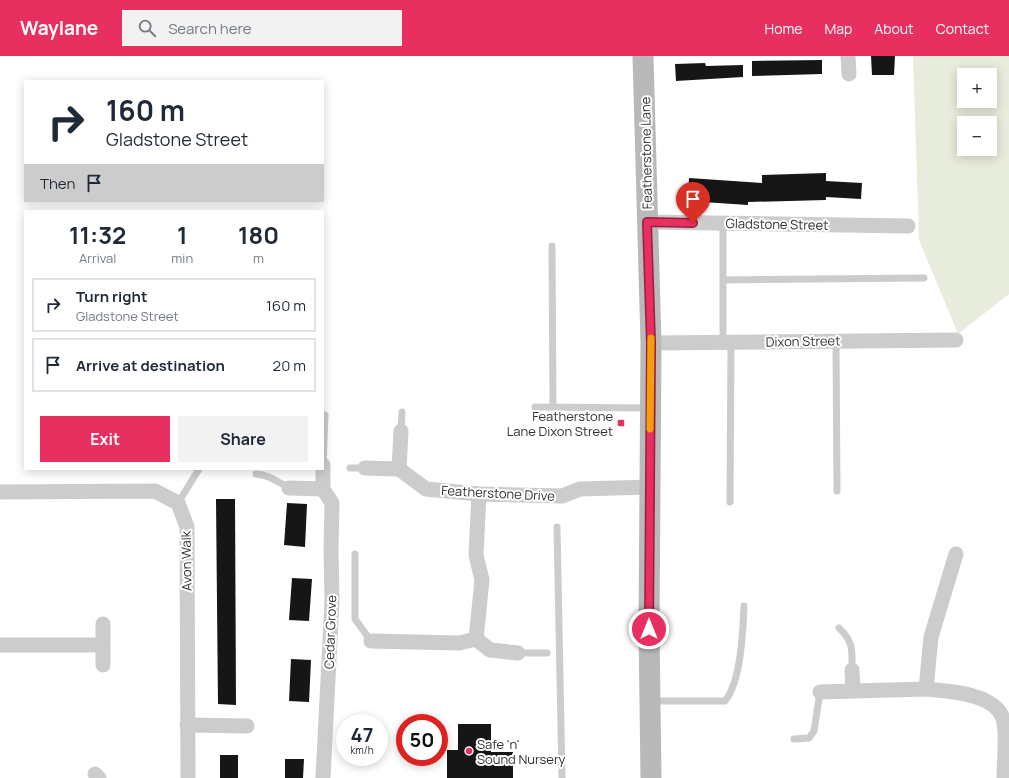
<!DOCTYPE html>
<meta charset="utf-8">
<style>
:root{--surface:#fff;--page:#f2f2f3;--text:#1f2937;--muted:#747a83;--line:#e0e1e3;--accent:#e72f60}
body{margin:0;font-family:Manrope,sans-serif;background:var(--page);color:var(--text);height:100vh;display:flex;flex-direction:column;font-size:15px;white-space:nowrap}
*{box-sizing:border-box;margin:0}
p{font-size:13px;color:var(--muted)}
.icon{flex:none;width:22px;height:22px;fill:none;stroke:currentColor;stroke-width:2;stroke-linecap:round;stroke-linejoin:round}
.map{position:relative;flex:1;overflow:hidden}
.side{position:absolute;left:24px;top:154px;width:300px;height:260px;display:flex;flex-direction:column;background:var(--surface);border-radius:0px;box-shadow:0 2px 10px #0003}
.side>*{flex:none}
.banner{position:absolute;left:24px;top:24px;width:300px;height:122px;border-radius:0px;box-shadow:0 2px 10px #0003;background:#fff;color:var(--text);overflow:hidden}
.controls{position:absolute;left:957px;top:12px;display:grid;gap:8px}
.controls a{display:grid;place-items:center;width:40px;height:40px;border-radius:0px;background:var(--surface);box-shadow:0 2px 10px #0003;font-size:20px}
.speed{position:absolute;left:336px;top:658px;display:flex;gap:8px;font-size:20px;font-weight:700;text-align:center}
.speed>*{display:grid;place-content:center;width:52px;height:52px;border-radius:50%;background:var(--surface);box-shadow:0 2px 10px #0003;line-height:1}
.speed small{font-size:10px;font-weight:400}
.speed .limit{border:6px solid #d22;background:#fff;color:#111}
.pin{position:absolute;display:grid;place-items:center;width:34px;height:34px;color:#fff;margin:-41px -17px;border-radius:50% 50% 50% 0;rotate:-45deg;box-shadow:0 0 4px #0007}
.pin .icon{rotate:45deg}
.me{position:absolute;width:44px;margin:-22px;rotate:0deg;stroke-linejoin:round;filter:drop-shadow(0 0 3px #0008)}
.turn{display:flex;align-items:center;gap:14px;height:84px;padding:0 16px;font-size:18px}
.turn .icon{width:52px;height:52px;stroke-width:2.5}
.turn b{display:block;font-size:28px;line-height:34px}
.then{display:flex;align-items:center;height:38px;padding:0 16px;background:#0003;gap:8px;font-size:15px}
.eta{display:flex;justify-content:space-evenly;align-items:center;height:68px;text-align:center}
.eta b{font-size:24px;font-weight:700;line-height:28px}
.button{display:flex;gap:8px;margin-top:auto;padding:8px 16px}
.button a{flex:1;height:46px;border-radius:0px;background:var(--accent);color:#fff;font-size:16px;font-weight:700;line-height:46px;text-align:center}
.button a+a{background:var(--page);color:var(--text)}
ul{padding:0;list-style:none}
li{display:flex;align-items:center;gap:12px;height:54px;margin:0 8px 6px;padding:0 8px;border:2px solid var(--line);border-radius:0px}
li div{flex:1}
li b{display:block;font-size:15px}
li em{font-style:normal}
header{display:flex;align-items:center;gap:24px;box-sizing:border-box;height:56px;padding:0 20px;background:var(--accent);color:#fff}
header strong{font-size:19px}
nav{display:flex;gap:22px;margin-inline-start:auto;font-size:14px}
.search{width:280px;height:36px;background:var(--page);display:flex;align-items:center;gap:10px;box-sizing:border-box;padding:0 14px;border-radius:0px;color:var(--muted);font-size:15px}
.map>svg:first-child{display:block}
.green{fill:#e8ecdc;fill-rule:evenodd}
.building{fill:#161616}
.lines{fill:none;stroke-linecap:round;stroke-linejoin:round}
.service{stroke:#ccc;stroke-width:7}
.minor{stroke:#ccc;stroke-width:15}
.secondary{stroke:#b9b9b9;stroke-width:21}
.route-casing{stroke:#961f3e;stroke-width:10}
.route{stroke:#e72f60;stroke-width:7}
.slow{stroke:#f59e0b;stroke-width:7}
.poi-dot{fill:#e72f60;stroke:#fff;stroke-width:1.5}
.labels{text-anchor:middle;dominant-baseline:central;stroke-width:4;stroke-linejoin:round;paint-order:stroke}
.street-label{font-size:13px;fill:#2f2f2f;stroke:#fff}
.poi-label{font-size:13px;fill:#2f2f2f;stroke:#fff;text-anchor:end}
</style>
<header>
<strong>Waylane</strong>
<div class="search"><svg class="icon" aria-label="search" viewBox="0 0 24 24"><circle cx="10" cy="10" r="6"/><path d="M15 15l6 6"/></svg>Search here</div>
<nav><a>Home</a><a>Map</a><a>About</a><a>Contact</a></nav>
</header>
<div class="map">
<svg width="1009" height="722" viewBox="0 0 1009 722">
<rect width="100%" height="100%" fill="#fff"/>
<!-- green -->
<path class="green" d="M913,0H1009V238L958,278L919,184ZM964,19H990V45H964ZM964,67H990V93H964Z"/>
<!-- building -->
<g class="building">
<polygon points="871,0 895,0 894,19 872,19"/>
<polygon points="822,4 822,18 752,20 752,5"/>
<polygon points="705,7 706,10 743,9 743,21 676,25 675,8"/>
<polygon points="826,117 826,125 862,127 861,143 826,141 826,144 748,146 748,149 688,145 689,122 762,127 762,119"/>
<polygon points="216,443 235,443 236,649 218,648"/>
<polygon points="287,447 307,448 305,491 284,489"/>
<polygon points="292,522 312,523 309,565 289,564"/>
<polygon points="291,603 311,604 309,646 289,645"/>
<polygon points="458,668 491,668 491,696 513,696 513,722 447,722 447,694 458,694"/>
<rect x="220" y="699" width="18" height="23"/>
<polygon points="285,703 304,703 303,722 285,722"/>
</g>
<g class="lines">
<!-- service -->
<g class="service">
<polyline points="552,190 553,351"/>
<polyline points="723,224 924,222"/>
<polyline points="836,285 837,435"/>
<polyline points="723,286 723,167"/>
<polyline points="535,351 648,352"/>
<polyline points="401,375 402,356"/>
<polyline points="323,409 325,359"/>
<polyline points="350,412 365,412"/>
<path d="M256,418C270,419 277,426 289,432"/>
<polyline points="730,446 731,286"/>
<polyline points="178,447 199,413"/>
<polyline points="557,471 562,722"/>
<polyline points="355,498 355,563 371,585"/>
<path d="M839,572C854,586 852,595 852,614"/>
<polyline points="518,597 547,597"/>
<path d="M652,645H725C741,626 743,574 744,550"/>
<polyline points="794,683 809,682 814,675 820,636"/>
</g>
<!-- minor -->
<g class="minor">
<polyline points="848,0 849,18"/>
<polyline points="647,166 908,170"/>
<polyline points="651,287 956,284"/>
<polyline points="365,412 399,413 426,433 479,438 562,440 580,433 650,431"/>
<polyline points="399,413 401,375"/>
<polyline points="289,432 323,433 323,409"/>
<polyline points="323,433 332,447 331,493 332,544 323,722"/>
<polyline points="0,436 155,435 178,447 187,471 188,722"/>
<path d="M956,498L931,581L926,633C948,635 1000,637 1004,667C1007,684 1004,704 1004,722"/>
<polyline points="103,568 103,609"/>
<polyline points="476,583 490,594 518,597"/>
<polyline points="371,585 459,587 476,583 482,524 476,499 479,438"/>
<polyline points="0,589 103,589"/>
<polyline points="852,614 853,635"/>
<polyline points="820,636 926,633"/>
<polyline points="187,669 247,670"/>
<polyline points="95,718 99,722"/>
</g>
<!-- secondary -->
<polyline class="secondary" points="643,0 651,287 649,573 651,722"/>
</g>
<g class="lines">
<defs>
<polyline id="route" points="649,573 651,287 647,166 693,167"/>
</defs>
<!-- route casing -->
<use href="#route" class="route-casing"/>
<!-- route -->
<use href="#route" class="route"/>
<!-- slow -->
<polyline class="slow" points="650,373 651,282"/>
</g>
<!-- markers -->
<g class="poi-dot">
<rect x="617" y="363" width="8" height="8" rx="2"/>
<circle cx="469" cy="695" r="4"/>
</g>
<g class="labels">
<!-- street labels -->
<g class="street-label">
<text transform="translate(646 97) rotate(-91)">Featherstone Lane</text>
<text transform="translate(777 168) rotate(1)">Gladstone Street</text>
<text transform="translate(803 285) rotate(-1)">Dixon Street</text>
<text transform="translate(498 437) rotate(3)">Featherstone Drive</text>
<text transform="translate(186 505) rotate(-91)">Avon Walk</text>
<text transform="translate(330 576) rotate(-88)">Cedar Grove</text>
</g>
<!-- poi labels -->
<g class="poi-label">
<text x="613" y="360">Featherstone<tspan x="613" dy="15">Lane Dixon Street</tspan></text>
<text x="477" y="688" text-anchor="start">Safe 'n'<tspan x="477" dy="15">Sound Nursery</tspan></text>
</g>
</g>
</svg>
<div class="controls">
<a>+</a>
<a>−</a>
</div>
<div class="speed"><div>47<small>km/h</small></div><div class="limit">50</div></div>
<div class="pin" style="left:693px;top:167px;background:#d93025"><svg class="icon" aria-label="arrive" viewBox="0 0 24 24"><path d="M6 21V4h12l-3 4 3 4H6"/></svg></div>
<svg class="me" style="left:649px;top:573px" viewBox="-20 -20 40 40"><circle r="17" fill="#e72f60" stroke="#fff" stroke-width="3"/><path d="M0-11L8 9 0 5-8 9z" fill="#fff"/></svg>
<div class="banner">
<div class="turn"><svg class="icon" aria-label="right" viewBox="0 0 24 24"><path d="M7 20v-9h11M14 6l5 5-5 5"/></svg><div><b>160 m</b>Gladstone Street</div></div>
<div class="then">Then<svg class="icon" aria-label="arrive" viewBox="0 0 24 24"><path d="M6 21V4h12l-3 4 3 4H6"/></svg></div>
</div>
<section class="side">
<div class="eta">
<div><b>11:32</b><p>Arrival</p></div>
<div><b>1</b><p>min</p></div>
<div><b>180</b><p>m</p></div>
</div>
<ul>
<li><svg class="icon" aria-label="right" viewBox="0 0 24 24"><path d="M7 20v-9h11M14 6l5 5-5 5"/></svg><div><b>Turn right</b><p>Gladstone Street</p></div><em>160 m</em></li>
<li><svg class="icon" aria-label="arrive" viewBox="0 0 24 24"><path d="M6 21V4h12l-3 4 3 4H6"/></svg><div><b>Arrive at destination</b></div><em>20 m</em></li>
</ul>
<div class="button"><a>Exit</a><a>Share</a></div>
</section>
</div>
